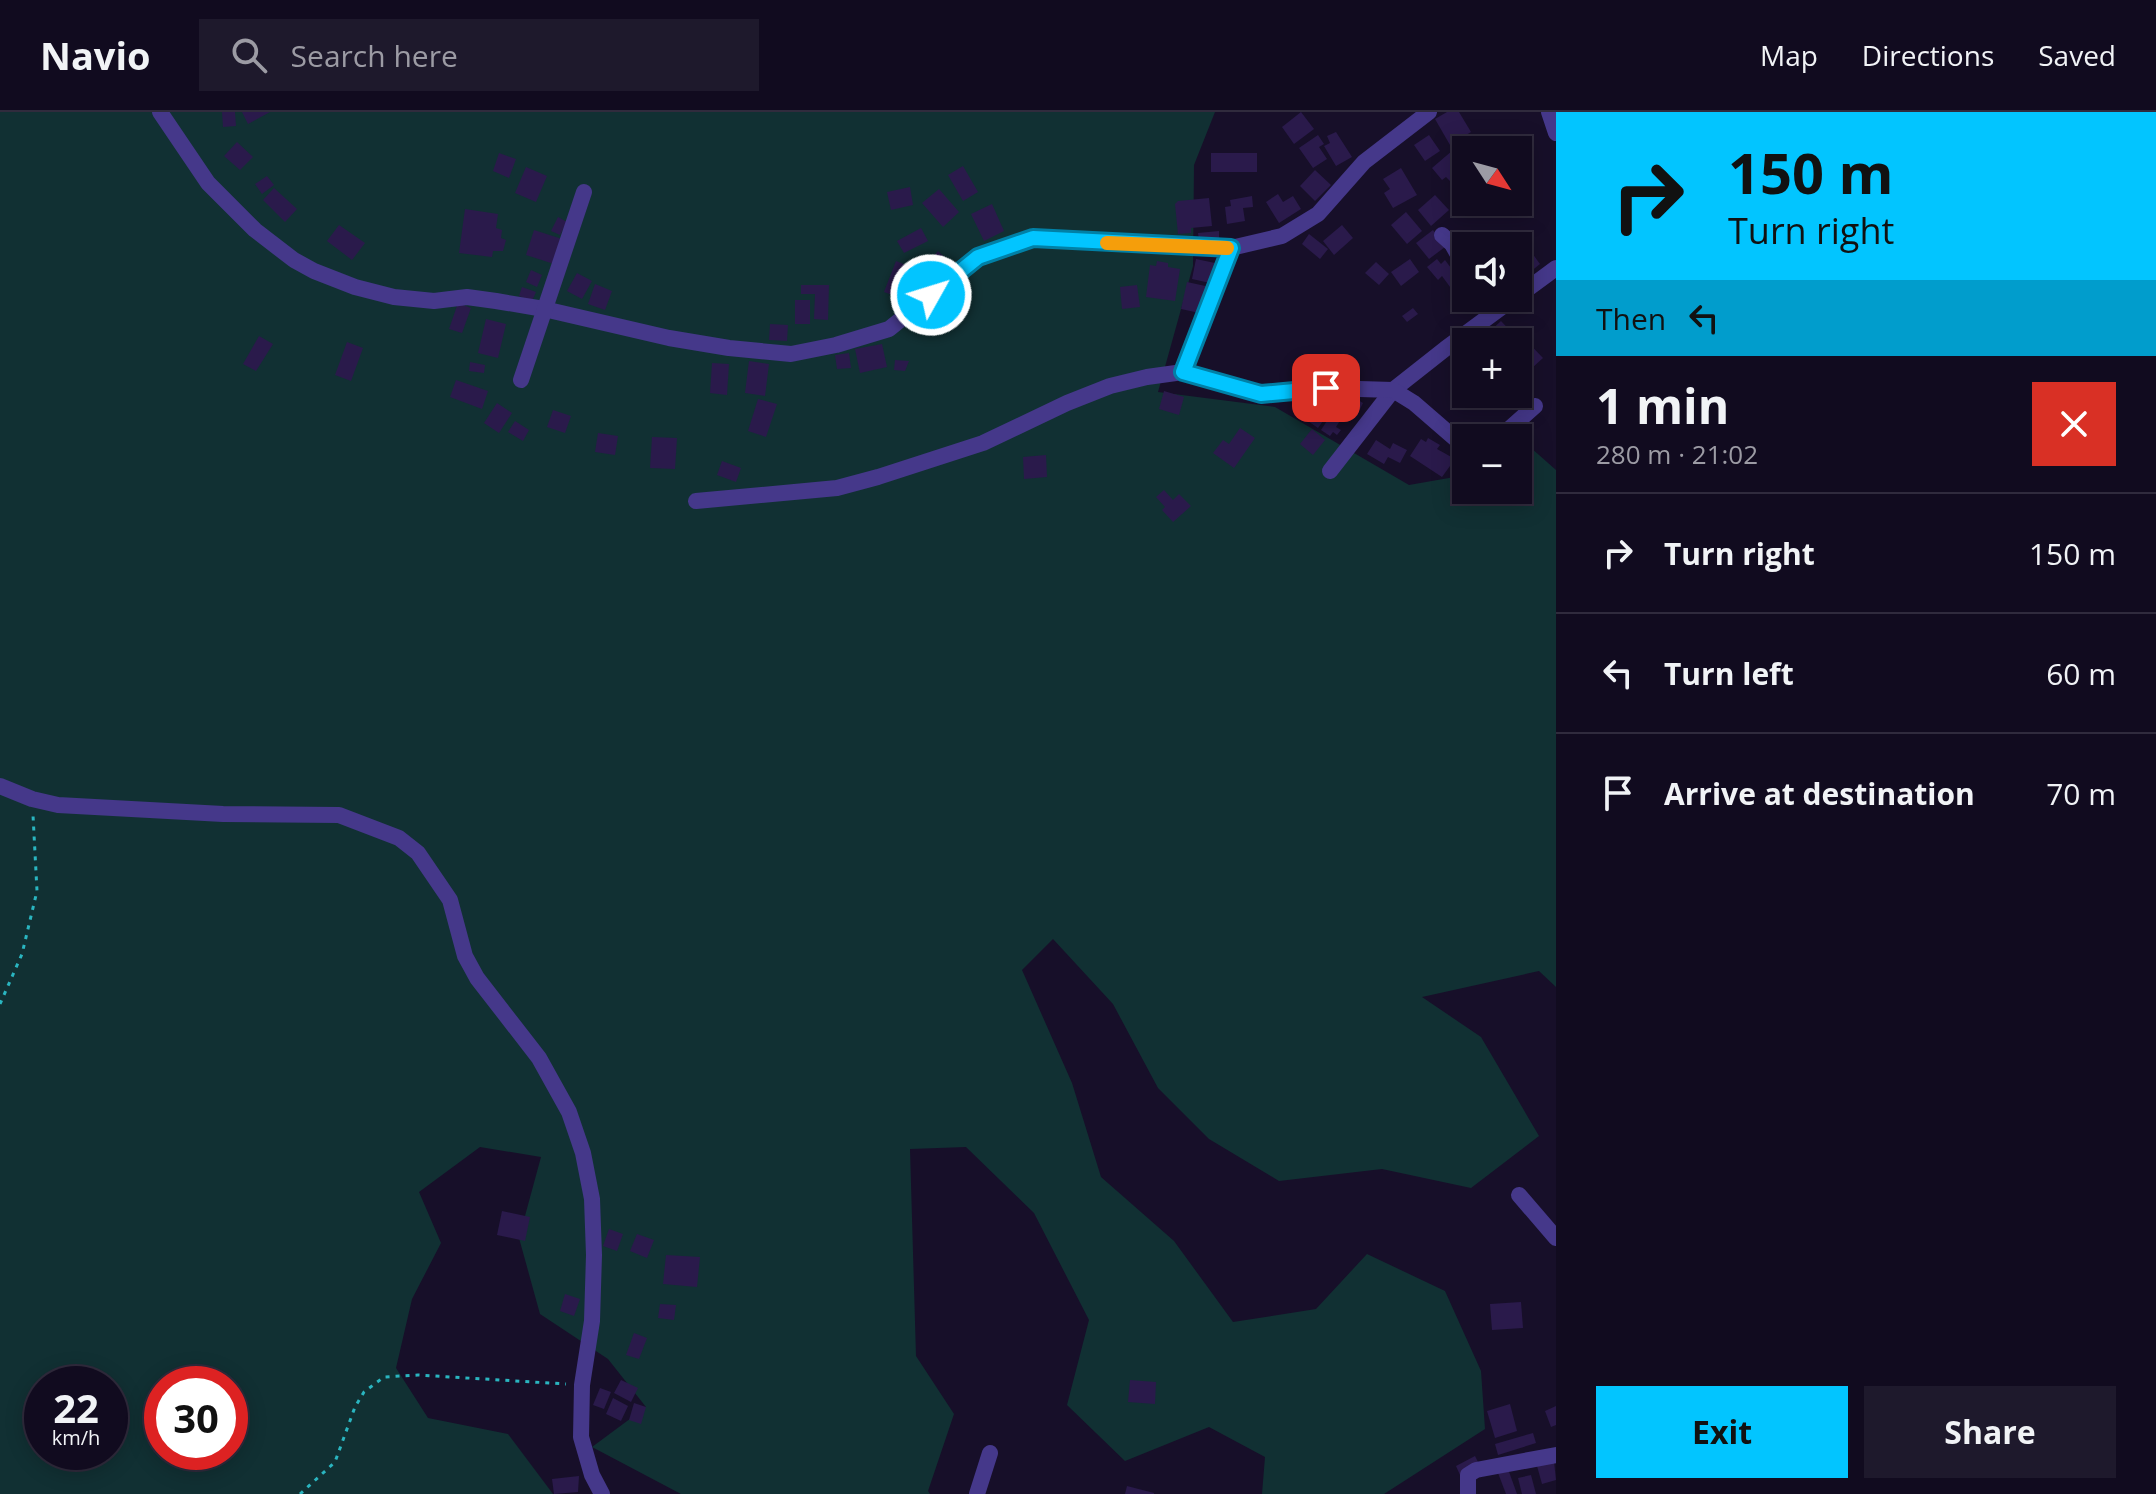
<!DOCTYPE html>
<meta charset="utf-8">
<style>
:root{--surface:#110b1f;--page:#1e192c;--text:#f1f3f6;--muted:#9c9ba4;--line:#302b3d;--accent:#02c5ff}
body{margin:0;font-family:"Open Sans",sans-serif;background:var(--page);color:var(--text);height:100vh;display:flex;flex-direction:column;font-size:30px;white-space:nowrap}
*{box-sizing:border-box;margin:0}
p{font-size:26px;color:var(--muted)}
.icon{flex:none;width:44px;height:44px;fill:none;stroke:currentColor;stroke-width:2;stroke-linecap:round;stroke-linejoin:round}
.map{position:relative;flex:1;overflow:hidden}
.details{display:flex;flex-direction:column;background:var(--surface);width:600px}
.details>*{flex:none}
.hud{background:#02c5ff;color:#111;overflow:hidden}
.needle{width:52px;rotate:126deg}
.fabs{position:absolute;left:1452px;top:24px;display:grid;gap:16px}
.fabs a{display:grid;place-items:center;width:80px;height:80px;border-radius:0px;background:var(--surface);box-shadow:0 4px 20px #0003,0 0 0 2px var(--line);font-size:40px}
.speed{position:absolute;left:24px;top:1254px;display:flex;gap:16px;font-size:40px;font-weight:700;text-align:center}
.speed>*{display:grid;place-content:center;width:104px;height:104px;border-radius:50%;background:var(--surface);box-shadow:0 4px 20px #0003,0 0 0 2px var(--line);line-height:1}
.speed small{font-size:20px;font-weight:400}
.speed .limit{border:12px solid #d22;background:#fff;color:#111}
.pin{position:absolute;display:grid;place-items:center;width:68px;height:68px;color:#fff;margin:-34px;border-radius:16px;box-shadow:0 4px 12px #0006}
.me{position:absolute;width:88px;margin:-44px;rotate:51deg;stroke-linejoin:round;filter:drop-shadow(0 0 6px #0008)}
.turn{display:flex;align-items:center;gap:28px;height:168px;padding:0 40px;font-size:36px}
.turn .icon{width:104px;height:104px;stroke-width:2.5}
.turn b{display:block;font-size:56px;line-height:68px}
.then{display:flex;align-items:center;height:76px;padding:0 40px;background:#0003;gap:16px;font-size:30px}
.round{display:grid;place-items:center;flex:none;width:84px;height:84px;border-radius:0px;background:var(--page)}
.overview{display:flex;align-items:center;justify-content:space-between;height:136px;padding:0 40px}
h1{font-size:48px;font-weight:700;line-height:60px}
.action{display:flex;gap:16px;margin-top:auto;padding:16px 40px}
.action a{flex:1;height:92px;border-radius:0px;background:var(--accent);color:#111;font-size:32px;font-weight:700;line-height:92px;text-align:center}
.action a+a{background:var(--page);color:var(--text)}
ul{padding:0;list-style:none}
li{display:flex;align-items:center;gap:24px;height:120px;padding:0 40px;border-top:2px solid var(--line)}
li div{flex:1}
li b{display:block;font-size:30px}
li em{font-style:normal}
header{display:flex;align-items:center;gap:48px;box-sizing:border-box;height:112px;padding:0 40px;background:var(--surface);border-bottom:2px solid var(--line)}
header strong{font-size:38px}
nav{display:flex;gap:44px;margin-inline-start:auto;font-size:28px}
.search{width:560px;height:72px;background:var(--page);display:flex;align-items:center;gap:20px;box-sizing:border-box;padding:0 28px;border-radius:0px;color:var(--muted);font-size:30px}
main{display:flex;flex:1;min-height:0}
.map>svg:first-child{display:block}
.green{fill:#113033;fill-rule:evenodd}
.building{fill:#2a1a4b}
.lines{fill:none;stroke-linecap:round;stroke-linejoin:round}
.path{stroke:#2ab5c0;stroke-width:3;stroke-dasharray:4 6;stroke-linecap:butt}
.street{stroke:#45388a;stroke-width:16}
.route-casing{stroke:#0180a6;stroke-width:20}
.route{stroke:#02c5ff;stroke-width:14}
.slow{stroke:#f59e0b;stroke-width:14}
</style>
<header>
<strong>Navio</strong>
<div class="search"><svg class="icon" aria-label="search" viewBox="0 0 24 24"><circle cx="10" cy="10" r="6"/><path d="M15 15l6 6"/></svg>Search here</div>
<nav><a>Map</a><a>Directions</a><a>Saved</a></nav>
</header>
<main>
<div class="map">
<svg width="1556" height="1382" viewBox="0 0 1556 1382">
<rect width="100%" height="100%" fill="#170f29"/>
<!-- green -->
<path class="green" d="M0,0H1215L1194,53L1193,154L1158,280L1275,295L1409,373L1466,363V378H1518V330L1521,327L1556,358V875L1539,859L1422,885L1481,925L1539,1024L1471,1076L1382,1057L1279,1069L1209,1027L1158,976L1113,892L1053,827L1022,858L1072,971L1101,1065L1174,1129L1233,1210L1316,1197L1367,1142L1445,1179L1481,1259L1485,1317L1384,1382H1262L1265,1345L1209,1315L1125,1349L1067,1293L1089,1208L1034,1101L966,1035L910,1037L916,1244L954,1302L928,1379L930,1382H681L592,1335L646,1295L608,1247L540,1202L519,1126L541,1045L480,1035L419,1080L441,1131L412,1187L396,1256L428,1306L508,1322L553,1382H0ZM42,1272H110V1340H42ZM162,1272H230V1340H162Z"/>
<!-- building -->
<g class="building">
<polygon points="222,0 235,0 236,14 223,15"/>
<polygon points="242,0 270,0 248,12"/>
<polygon points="1301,0 1314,17 1294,32 1282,15"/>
<polygon points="1447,0 1459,0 1471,20 1450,33 1435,7"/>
<polygon points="1336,20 1352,45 1336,54 1324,34 1330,31 1327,24"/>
<polygon points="1318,23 1324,32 1319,35 1327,47 1313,56 1299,36"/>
<polygon points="1429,23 1440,39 1425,49 1414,33"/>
<polygon points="237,30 253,45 240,58 224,44"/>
<polygon points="1453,38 1463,51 1459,54 1463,59 1451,70 1446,65 1442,68 1432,56"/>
<polygon points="499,41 516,47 509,66 493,59"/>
<rect x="1211" y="41" width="46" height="19"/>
<polygon points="963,54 978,80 963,89 948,63"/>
<polygon points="526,55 547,64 536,90 515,81"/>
<polygon points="1401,56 1417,83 1393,96 1384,81 1390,77 1383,67"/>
<polygon points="1315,58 1331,73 1315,89 1300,74"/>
<polygon points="267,64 274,73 262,82 255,72"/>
<polygon points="910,75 913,93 891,98 887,80"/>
<polygon points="274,76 297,97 285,110 263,88"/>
<polygon points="939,77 959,100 943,115 922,91"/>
<polygon points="1278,82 1283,90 1293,84 1301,97 1279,111 1266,90"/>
<polygon points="1435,83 1449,98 1431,114 1418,98"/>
<polygon points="1252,84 1253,95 1243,96 1245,109 1227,112 1225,95 1231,94 1230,88"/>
<polygon points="1209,86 1212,114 1191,116 1191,121 1178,122 1175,92 1178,89"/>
<polygon points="992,92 1004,119 984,129 971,102"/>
<polygon points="465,97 498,102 496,116 502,118 501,126 506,128 503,139 493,139 492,145 459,141"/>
<polygon points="1406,100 1422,119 1407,132 1391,113"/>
<polygon points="558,105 567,110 560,123 551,119"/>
<polygon points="339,113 365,131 352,148 327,129"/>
<polygon points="1342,113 1353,126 1334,143 1323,129"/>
<polygon points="921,116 928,129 904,141 897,129"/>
<polygon points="534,118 562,127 554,152 526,143"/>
<polygon points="1433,118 1445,135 1429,147 1416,131"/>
<polygon points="1219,119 1219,128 1199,129 1198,121"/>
<polygon points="1309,122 1328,137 1320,147 1302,132"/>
<polygon points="1529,137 1540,152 1524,165 1518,157 1518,145"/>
<polygon points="938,139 953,153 939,168 924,155"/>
<polygon points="1196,147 1215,151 1210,171 1192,167"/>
<polygon points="1410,147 1419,160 1401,174 1391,160"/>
<polygon points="1437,147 1441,152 1445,148 1463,172 1453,179 1442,164 1438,168 1427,155"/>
<polygon points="896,149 911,155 898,185 884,180"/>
<polygon points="1157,149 1168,151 1168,155 1180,157 1175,189 1146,185 1150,153 1156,154"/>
<polygon points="1376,150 1389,162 1379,173 1365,161"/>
<polygon points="531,158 542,163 537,175 526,170"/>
<polygon points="577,161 592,169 582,187 567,179"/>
<polygon points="1187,170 1210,175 1204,202 1181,197"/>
<polygon points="595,172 612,179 605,198 588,192"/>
<polygon points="801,173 829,173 828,208 814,207 815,182 801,182"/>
<polygon points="1137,173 1140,195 1122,197 1120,175"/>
<polygon points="522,175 536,180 532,189 519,184"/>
<rect x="795" y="188" width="15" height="24"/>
<polygon points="458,191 471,196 462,221 449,217"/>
<polygon points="1413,196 1418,202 1407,210 1402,204"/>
<polygon points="486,207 506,212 498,246 478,241"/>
<polygon points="1501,209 1516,225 1520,222 1543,246 1521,266 1518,262 1518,230 1495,230 1487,222"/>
<polygon points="770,212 788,213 787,229 769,228"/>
<polygon points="259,224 273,232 256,259 243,252"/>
<polygon points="347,230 363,236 351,269 335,263"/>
<polygon points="882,232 887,255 860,261 855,237"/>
<polygon points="849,241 851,256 837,257 835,243"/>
<polygon points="895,248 909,249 905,259 894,258"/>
<polygon points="749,249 769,252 765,284 745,281"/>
<polygon points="470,250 485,253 484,261 469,259"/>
<polygon points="712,251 729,252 727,283 710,281"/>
<polygon points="456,268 488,279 482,297 450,285"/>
<polygon points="1164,279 1184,285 1179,303 1159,297"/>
<polygon points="1348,282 1363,291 1357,303 1342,294"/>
<polygon points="1320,286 1333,295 1318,316 1305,307 1310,300 1306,297 1314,287 1318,290"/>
<polygon points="758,287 777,292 766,325 748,319"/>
<polygon points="497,291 512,301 499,321 484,311"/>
<polygon points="553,298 571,304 565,321 547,315"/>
<polygon points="1332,301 1341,307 1336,315 1341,318 1337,323 1333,320 1330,324 1321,318"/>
<polygon points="515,309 529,318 523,329 508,320"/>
<polygon points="1240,316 1255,326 1234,356 1213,341 1223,328 1229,332"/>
<polygon points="1312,317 1325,328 1313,343 1300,332"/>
<polygon points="598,321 618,324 615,343 595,340"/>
<polygon points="652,325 677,326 675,357 650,356"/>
<polygon points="1428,326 1440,333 1437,337 1455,347 1442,365 1410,344 1421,327 1426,330"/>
<polygon points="1376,328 1390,337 1393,331 1407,338 1400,351 1388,345 1384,352 1367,342"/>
<polygon points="1046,343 1047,365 1024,367 1023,345"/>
<polygon points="722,349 741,356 736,370 717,363"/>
<polygon points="1164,378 1173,388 1179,382 1191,394 1173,410 1162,398 1165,395 1156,385"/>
<polygon points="502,1099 530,1105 525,1129 497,1123"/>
<polygon points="609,1117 623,1122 617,1139 603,1134"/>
<polygon points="637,1122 654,1128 647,1146 630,1139"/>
<polygon points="666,1143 700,1145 697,1175 663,1172"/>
<polygon points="565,1182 580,1187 574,1204 560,1199"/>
<polygon points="1521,1190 1523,1216 1492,1218 1490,1192"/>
<polygon points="660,1192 676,1193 674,1208 658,1206"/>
<polygon points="634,1221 647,1226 639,1247 626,1243"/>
<polygon points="621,1268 638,1276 631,1290 614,1281"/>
<polygon points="1130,1268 1156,1270 1155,1292 1128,1290"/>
<polygon points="600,1276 611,1280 604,1297 593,1293"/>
<polygon points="613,1286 628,1294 621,1309 606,1302"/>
<polygon points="634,1291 646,1295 641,1312 629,1308"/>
<polygon points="1510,1292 1517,1319 1495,1326 1487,1299"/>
<polygon points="1556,1294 1556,1313 1551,1315 1545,1299"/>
<polygon points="42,1312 42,1327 27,1329 25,1314"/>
<polygon points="1533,1321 1536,1331 1498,1343 1495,1332"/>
<polygon points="1475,1344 1479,1352 1460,1363 1456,1354"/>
<polygon points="1554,1349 1556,1368 1542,1372 1537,1354"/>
<polygon points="1508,1357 1517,1382 1506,1382 1498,1361"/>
<polygon points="1531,1363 1536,1382 1522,1382 1518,1366"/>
<polygon points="579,1364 578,1380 554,1382 552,1367"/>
<polygon points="1127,1374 1154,1381 1154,1382 1125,1382"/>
</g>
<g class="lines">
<!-- path -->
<g class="path">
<polyline points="0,892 22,842 37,779 33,703"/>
<polyline points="300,1382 335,1350 355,1295 364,1280 384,1265 418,1263 566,1272"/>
</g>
<!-- street -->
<g class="street">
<polyline points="160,0 208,71 255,118 294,148 314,159 355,175 394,185 434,189 467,185 496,189 544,197 669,226 729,236 791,242 836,233 889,217 978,145 1033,126 1231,136 1282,124 1318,102 1364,50 1429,0"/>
<polyline points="1549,0 1556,21"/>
<polyline points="1442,123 1452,132 1466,157"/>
<polyline points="1518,184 1556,156"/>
<polyline points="1483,186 1492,201"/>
<polyline points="1183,260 1231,136"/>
<polyline points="521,268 584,80"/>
<polyline points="1499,326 1535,294"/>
<polyline points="1330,359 1393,278 1445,237 1514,186"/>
<polyline points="696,389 837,376 878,365 983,331 1067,291 1110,274 1147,265 1183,260 1261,282 1326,276 1393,278 1414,291 1466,336"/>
<polyline points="0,674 32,687 58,693 223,702 339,703 399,726 418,741 450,788 465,844 477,866 539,946 569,1000 583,1041 592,1087 594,1143 592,1209 582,1273 581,1325 592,1363 602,1382"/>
<polyline points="1519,1083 1556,1126"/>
<polyline points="977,1382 990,1341"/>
<polyline points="1468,1382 1468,1363 1476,1358 1556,1343"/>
</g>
</g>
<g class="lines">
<defs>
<polyline id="route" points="931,183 978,145 1033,126 1231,136 1183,260 1261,282 1326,276"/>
</defs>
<!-- route casing -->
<use href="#route" class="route-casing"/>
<!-- route -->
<use href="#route" class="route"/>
<!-- slow -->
<polyline class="slow" points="1107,131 1227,136"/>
</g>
</svg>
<div class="fabs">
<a><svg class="needle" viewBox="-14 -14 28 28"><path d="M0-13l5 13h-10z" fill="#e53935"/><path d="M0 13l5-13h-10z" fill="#9c9ba4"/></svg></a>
<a><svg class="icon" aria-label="sound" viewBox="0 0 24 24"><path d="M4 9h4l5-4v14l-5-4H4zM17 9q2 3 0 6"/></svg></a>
<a>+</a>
<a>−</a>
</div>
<div class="speed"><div>22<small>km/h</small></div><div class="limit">30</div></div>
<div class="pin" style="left:1326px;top:276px;background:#d93025"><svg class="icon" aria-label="arrive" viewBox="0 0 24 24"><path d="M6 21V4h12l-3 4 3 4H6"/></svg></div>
<svg class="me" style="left:931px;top:183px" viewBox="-20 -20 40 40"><circle r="17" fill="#02c5ff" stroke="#fff" stroke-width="3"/><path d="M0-11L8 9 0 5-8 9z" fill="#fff"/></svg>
</div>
<section class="details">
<div class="hud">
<div class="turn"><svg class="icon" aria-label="right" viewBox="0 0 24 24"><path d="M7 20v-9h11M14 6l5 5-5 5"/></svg><div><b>150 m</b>Turn right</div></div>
<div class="then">Then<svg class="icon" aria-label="left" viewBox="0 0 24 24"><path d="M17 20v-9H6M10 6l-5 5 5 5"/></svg></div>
</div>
<div class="overview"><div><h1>1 min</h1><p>280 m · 21:02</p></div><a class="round" style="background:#d93025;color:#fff"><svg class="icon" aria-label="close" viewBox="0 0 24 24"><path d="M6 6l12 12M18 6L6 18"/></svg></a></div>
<ul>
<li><svg class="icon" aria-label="right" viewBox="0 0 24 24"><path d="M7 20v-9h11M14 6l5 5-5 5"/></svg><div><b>Turn right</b></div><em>150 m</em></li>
<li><svg class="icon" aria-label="left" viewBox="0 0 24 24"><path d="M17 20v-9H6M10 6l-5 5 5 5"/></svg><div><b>Turn left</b></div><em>60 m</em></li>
<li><svg class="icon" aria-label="arrive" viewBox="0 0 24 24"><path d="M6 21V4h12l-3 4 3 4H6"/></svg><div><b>Arrive at destination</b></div><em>70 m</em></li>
</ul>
<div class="action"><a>Exit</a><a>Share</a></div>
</section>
</main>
